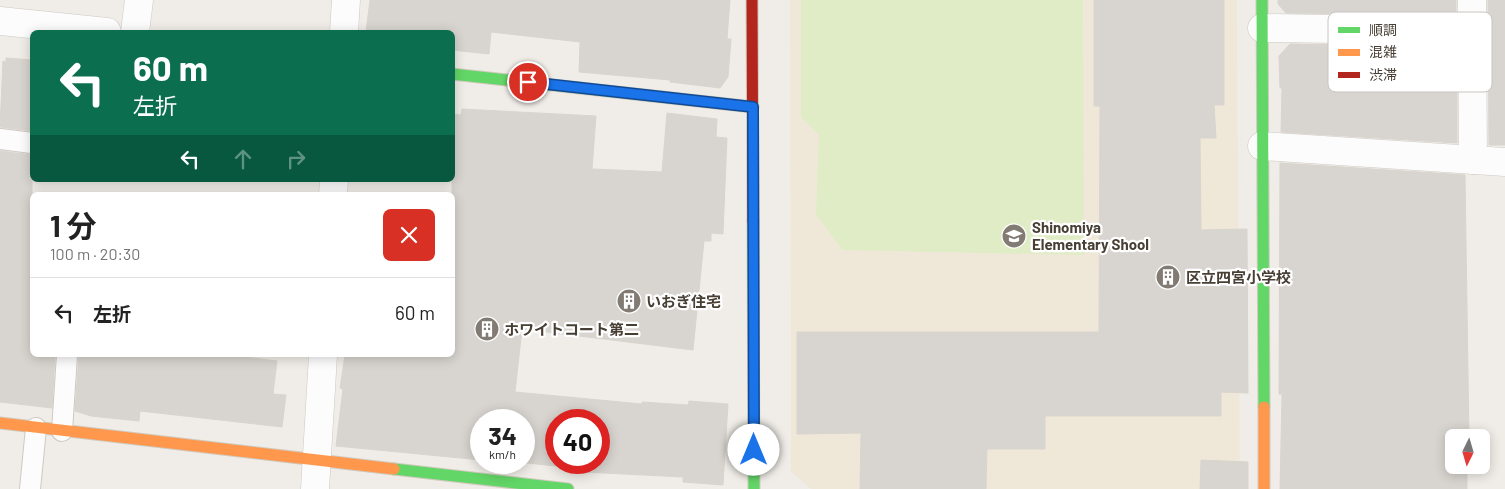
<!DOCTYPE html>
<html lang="ja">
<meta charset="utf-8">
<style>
:root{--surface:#fff;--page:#f2f2f2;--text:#222;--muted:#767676;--line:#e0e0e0}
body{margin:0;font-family:Barlow,"Noto Sans JP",sans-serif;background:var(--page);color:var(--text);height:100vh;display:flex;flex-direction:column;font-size:19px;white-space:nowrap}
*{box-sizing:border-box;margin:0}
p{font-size:16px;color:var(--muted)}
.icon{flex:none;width:28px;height:28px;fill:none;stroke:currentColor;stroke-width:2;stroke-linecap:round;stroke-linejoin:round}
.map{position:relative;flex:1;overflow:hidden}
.side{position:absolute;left:30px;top:192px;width:425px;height:165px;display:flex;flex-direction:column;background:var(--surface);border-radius:8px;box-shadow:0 2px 12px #0003}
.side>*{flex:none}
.guide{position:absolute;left:30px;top:30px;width:425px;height:152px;border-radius:8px;box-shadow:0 2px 12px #0003;background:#0b6e4f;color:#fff;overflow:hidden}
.needle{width:32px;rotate:185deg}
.tools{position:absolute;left:1445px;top:429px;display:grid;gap:10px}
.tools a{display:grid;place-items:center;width:45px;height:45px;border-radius:8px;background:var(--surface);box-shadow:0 2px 12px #0003;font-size:25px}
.speed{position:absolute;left:470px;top:409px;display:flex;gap:10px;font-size:25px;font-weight:700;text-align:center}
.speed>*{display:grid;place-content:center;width:65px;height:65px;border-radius:50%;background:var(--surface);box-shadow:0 2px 12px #0003;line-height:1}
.speed small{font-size:12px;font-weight:400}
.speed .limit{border:8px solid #d22;background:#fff;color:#111}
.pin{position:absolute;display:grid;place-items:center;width:42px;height:42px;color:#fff;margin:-21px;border:2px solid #fff;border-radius:50%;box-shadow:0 1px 5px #0007}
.me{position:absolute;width:55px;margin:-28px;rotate:0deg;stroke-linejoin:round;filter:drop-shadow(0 0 4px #0008)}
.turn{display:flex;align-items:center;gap:18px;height:105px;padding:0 20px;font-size:22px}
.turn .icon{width:65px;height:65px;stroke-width:2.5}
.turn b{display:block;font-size:35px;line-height:42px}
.lanes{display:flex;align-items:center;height:48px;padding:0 20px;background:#0003;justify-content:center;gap:25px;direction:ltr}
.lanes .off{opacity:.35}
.round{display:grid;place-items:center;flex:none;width:52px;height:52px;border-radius:8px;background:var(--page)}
.headline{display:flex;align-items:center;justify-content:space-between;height:85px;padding:0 20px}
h1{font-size:30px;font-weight:700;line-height:38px}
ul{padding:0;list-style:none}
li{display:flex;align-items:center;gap:15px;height:70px;padding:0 20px;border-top:1px solid var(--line)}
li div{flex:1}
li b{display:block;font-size:19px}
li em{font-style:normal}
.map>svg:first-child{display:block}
.education{fill:#efe8d9}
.green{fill:#e0ecc5}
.building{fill:#d8d4cf;stroke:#d9d4ce;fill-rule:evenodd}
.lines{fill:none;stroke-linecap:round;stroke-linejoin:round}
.lane-casing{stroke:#cdc9c4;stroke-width:22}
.street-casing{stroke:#cdc9c4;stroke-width:29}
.fast-casing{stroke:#d0cabe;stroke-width:13}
.slow-casing{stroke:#d0cabe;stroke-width:13}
.jam-casing{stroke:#d0cabe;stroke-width:13}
.lane{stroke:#fdfcfc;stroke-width:20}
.street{stroke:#fdfcfc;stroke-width:28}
.fast{stroke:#63d668;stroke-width:11}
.slow{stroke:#ff974d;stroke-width:11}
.jam{stroke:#b3261e;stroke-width:11}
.route-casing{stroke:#114b97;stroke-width:12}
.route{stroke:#1a73e8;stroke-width:9}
.labels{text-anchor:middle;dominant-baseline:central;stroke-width:4.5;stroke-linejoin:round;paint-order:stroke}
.poi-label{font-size:15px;font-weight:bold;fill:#473e34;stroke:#fff;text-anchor:start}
.key{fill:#fff;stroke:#c8c5c2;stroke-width:1}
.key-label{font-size:14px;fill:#473e34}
</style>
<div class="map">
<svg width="1505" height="489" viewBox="0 0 1505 489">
<rect width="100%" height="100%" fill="#f0ede8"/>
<!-- education -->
<polygon class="education" points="790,0 1237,0 1240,489 811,489 791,472"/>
<!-- green -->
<polygon class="green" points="801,0 1083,0 1084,255 842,250 816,214 819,135 801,117"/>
<!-- building -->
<g class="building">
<polygon points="370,0 730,0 727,39 731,39 728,77 720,88 670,82 670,80 579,72 580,42 491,32 489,54 452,50 452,32 366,32"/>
<polygon points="1094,0 1224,0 1224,105 1214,105 1216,138 1200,138 1201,230 1247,229 1248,393 1221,392 1221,416 1045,416 1045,449 987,449 986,489 860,489 861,433 797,434 797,332 1099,332 1100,106 1094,106"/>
<polygon points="1278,0 1456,0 1456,15 1286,13 1278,4"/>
<polygon points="1488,0 1505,0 1505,145 1489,145"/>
<polygon points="1290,44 1457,46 1457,143 1281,132 1282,88 1280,88 1279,56"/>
<polygon points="6,58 32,60 32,131 0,127 3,61 6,62"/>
<path d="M462,109L596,116L592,169L662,172L667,113L717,119L716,137L727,138L723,234L711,233V241H704L693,350L522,329L515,392L642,404V402L688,405L689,401L728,404L723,485L683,482V477L564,471L565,467L518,462H524V420H481V460L336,446L343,389L340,388L345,355H452V114L461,115ZM556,420H599V462H556Z"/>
<polygon points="0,151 32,155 32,355 55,355 52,408 0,402"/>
<polygon points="1280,163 1465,175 1469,438 1454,438 1454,465 1467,465 1467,489 1280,489 1282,394 1279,394"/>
<polygon points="79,355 229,355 277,361 273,394 286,395 282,427 140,411 139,421 91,416 75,411"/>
<polygon points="1201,460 1248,462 1248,489 1200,489"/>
</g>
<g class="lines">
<defs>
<g id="lane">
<polyline points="0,139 32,143"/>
<polyline points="62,431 67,355"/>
<polyline points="30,489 36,428"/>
</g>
<g id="street">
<polyline points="1472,0 1473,160"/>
<polyline points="0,21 107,32"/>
<polyline points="1262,28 1472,31"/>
<polyline points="135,32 139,0"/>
<polyline points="344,32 346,0"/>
<polyline points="1262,146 1505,162"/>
<polyline points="333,195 334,180"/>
<polyline points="315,489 323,355"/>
</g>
<g id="fast">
<polyline points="1262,0 1264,407"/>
<polyline points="452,74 753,107"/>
<polyline points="753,221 754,489"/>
<polyline points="394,469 568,489"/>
</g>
<g id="slow">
<polyline points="1264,407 1264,489"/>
<polyline points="0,423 394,469"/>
</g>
<polyline id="jam" points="752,0 753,221"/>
</defs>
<!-- lane casing -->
<use href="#lane" class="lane-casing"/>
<!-- street casing -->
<use href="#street" class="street-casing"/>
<!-- fast casing -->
<use href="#fast" class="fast-casing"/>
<!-- slow casing -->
<use href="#slow" class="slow-casing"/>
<!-- jam casing -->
<use href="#jam" class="jam-casing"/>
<!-- lane -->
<use href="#lane" class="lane"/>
<!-- street -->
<use href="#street" class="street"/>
<!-- fast -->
<use href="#fast" class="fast"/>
<!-- slow -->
<use href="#slow" class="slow"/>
<!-- jam -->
<use href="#jam" class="jam"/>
</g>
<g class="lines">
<defs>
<polyline id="route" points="528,82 753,107 754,450"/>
</defs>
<!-- route casing -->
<use href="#route" class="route-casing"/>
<!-- route -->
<use href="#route" class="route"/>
</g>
<!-- icons -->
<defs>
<symbol id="school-disc" viewBox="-11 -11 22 22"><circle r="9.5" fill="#827b73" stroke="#fff"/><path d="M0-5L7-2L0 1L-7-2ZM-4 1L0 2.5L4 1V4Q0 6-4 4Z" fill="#fff"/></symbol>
<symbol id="building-disc" viewBox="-11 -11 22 22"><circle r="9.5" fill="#827b73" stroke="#fff"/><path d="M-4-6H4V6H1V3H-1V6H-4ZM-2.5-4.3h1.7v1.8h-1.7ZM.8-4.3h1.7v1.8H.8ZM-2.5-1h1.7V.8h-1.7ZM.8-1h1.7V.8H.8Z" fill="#fff"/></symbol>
</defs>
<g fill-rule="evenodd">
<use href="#school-disc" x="1000" y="222" width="28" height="28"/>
<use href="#building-disc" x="1154" y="263" width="28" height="28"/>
<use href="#building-disc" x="615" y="287" width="28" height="28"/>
<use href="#building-disc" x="473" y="315" width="28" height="28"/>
</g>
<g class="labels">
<!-- poi labels -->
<g class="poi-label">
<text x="1032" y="227">Shinomiya<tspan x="1032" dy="17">Elementary Shool</tspan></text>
<text x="1186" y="277">区立四宮小学校</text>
<text x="646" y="301">いおぎ住宅</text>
<text x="504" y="329">ホワイトコート第二</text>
</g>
</g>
<!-- legend -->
<rect x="1328" y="12" width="164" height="80" rx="8" class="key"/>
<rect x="1338" y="27" width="22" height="6" fill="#63d668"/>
<rect x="1338" y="49" width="22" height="7" fill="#ff974d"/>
<rect x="1338" y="72" width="22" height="6" fill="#b3261e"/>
<g class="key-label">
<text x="1369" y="35">順調</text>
<text x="1369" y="57">混雑</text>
<text x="1369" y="80">渋滞</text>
</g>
</svg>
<div class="tools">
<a><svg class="needle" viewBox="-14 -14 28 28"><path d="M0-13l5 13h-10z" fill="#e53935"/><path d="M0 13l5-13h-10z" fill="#767676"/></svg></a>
</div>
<div class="speed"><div>34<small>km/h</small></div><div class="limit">40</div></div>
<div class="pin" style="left:528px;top:82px;background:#d93025"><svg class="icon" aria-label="arrive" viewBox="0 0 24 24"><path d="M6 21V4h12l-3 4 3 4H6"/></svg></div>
<svg class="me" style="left:754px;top:450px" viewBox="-20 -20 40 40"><circle r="19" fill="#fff"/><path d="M0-13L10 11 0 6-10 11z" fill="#1a73e8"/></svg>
<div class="guide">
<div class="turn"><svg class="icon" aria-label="left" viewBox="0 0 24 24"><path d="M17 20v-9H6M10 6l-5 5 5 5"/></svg><div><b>60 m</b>左折</div></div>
<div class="lanes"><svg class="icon" aria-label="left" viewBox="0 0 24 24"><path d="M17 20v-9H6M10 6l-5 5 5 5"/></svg><svg class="icon off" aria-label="ahead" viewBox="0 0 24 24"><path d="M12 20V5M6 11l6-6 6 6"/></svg><svg class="icon off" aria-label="right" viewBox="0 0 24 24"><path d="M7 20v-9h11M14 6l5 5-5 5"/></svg></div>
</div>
<section class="side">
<div class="headline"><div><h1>1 分</h1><p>100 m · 20:30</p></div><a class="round" style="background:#d93025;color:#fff"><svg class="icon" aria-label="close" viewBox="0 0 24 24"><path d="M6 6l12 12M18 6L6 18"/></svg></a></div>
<ul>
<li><svg class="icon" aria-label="left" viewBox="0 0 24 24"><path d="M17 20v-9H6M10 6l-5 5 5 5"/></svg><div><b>左折</b></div><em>60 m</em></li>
</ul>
</section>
</div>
